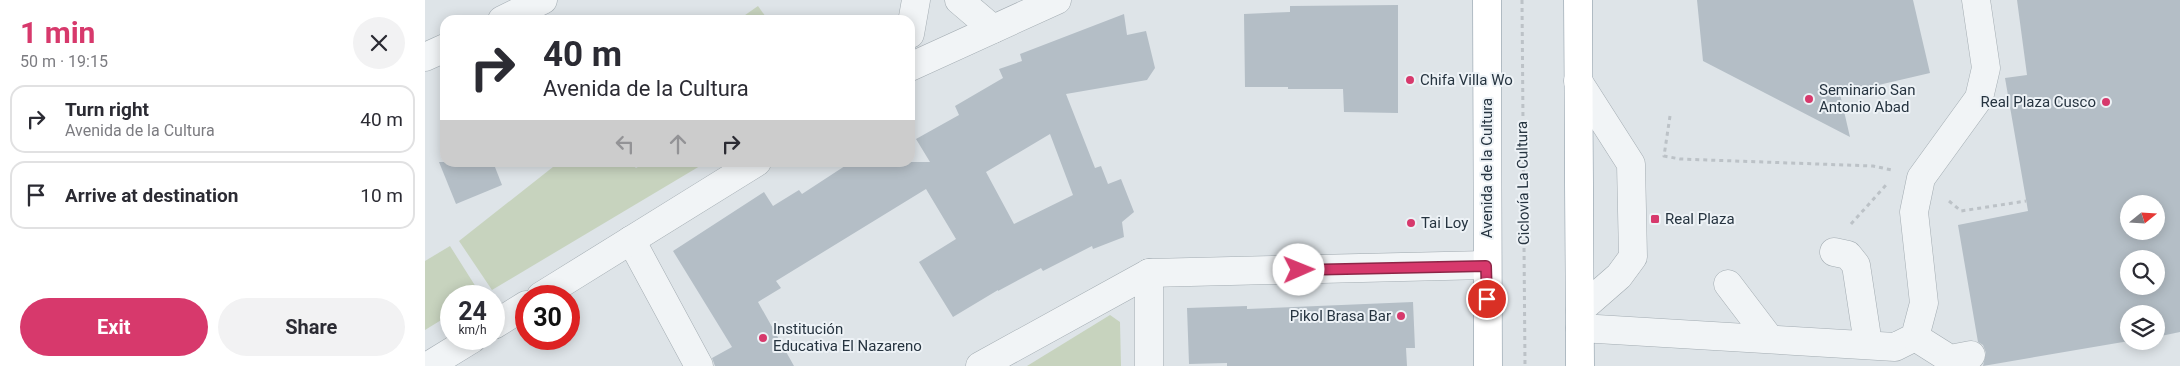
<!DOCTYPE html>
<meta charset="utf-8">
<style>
:root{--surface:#fff;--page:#f2f2f3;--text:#2b2b33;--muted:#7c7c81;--line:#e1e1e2;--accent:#d7396c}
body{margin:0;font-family:Roboto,sans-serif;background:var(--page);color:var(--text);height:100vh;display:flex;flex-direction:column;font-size:19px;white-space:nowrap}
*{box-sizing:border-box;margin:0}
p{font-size:16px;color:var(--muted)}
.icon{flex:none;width:28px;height:28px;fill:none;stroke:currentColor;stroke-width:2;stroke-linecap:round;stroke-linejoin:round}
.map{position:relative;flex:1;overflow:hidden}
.drawer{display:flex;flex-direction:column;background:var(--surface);width:425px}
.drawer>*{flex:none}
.hud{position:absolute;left:15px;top:15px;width:475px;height:152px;border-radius:15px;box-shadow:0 2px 12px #0003;background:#fff;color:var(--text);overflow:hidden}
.needle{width:32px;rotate:72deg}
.tools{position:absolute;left:1695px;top:195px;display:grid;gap:10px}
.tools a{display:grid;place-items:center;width:45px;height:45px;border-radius:50%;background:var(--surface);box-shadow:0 2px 12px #0003;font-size:25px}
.speed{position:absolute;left:15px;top:285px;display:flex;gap:10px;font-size:25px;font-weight:700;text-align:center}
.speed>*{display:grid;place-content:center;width:65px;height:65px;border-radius:50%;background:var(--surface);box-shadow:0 2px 12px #0003;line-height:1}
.speed small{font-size:12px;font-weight:400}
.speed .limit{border:8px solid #d22;background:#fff;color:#111}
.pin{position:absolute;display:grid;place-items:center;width:42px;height:42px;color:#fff;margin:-21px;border:2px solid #fff;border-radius:50%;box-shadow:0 1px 5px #0007}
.me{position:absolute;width:55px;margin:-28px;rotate:89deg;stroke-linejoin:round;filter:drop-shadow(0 0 4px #0008)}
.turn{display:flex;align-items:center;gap:18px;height:105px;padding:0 20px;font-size:22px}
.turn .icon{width:65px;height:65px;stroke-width:2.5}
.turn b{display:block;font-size:35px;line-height:42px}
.lanes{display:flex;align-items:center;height:48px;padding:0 20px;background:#0003;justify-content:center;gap:25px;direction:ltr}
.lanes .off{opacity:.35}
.round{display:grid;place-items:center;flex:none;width:52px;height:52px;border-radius:26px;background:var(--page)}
.summary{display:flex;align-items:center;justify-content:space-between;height:85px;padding:0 20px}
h1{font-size:30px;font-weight:700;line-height:38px;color:var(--accent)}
.cta{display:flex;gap:10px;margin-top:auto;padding:10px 20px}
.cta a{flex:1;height:58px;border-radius:30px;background:var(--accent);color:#fff;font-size:20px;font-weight:700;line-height:58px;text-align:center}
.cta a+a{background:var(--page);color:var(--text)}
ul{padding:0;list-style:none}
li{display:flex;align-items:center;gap:15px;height:68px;margin:0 10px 8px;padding:0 10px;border:2px solid var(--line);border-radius:15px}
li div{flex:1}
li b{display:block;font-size:19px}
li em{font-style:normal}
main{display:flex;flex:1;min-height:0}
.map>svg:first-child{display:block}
.green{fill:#c7d3be}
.building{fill:#b4bec6;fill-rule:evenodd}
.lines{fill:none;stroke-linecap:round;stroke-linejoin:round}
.minor-casing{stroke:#a3acb2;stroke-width:29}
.highway-casing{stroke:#8494a0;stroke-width:29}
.path{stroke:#bcc2c7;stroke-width:3;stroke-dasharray:4 4;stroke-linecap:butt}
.minor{stroke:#f1f4f6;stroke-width:28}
.highway{stroke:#fff;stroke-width:28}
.route-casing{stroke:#8c2546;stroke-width:12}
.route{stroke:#d7396c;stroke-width:9}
.poi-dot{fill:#d7396c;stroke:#edf2f6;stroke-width:2}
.labels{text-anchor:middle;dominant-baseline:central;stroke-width:4;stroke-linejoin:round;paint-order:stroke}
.poi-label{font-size:15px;fill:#263440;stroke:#edf2f6;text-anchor:start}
.street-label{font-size:15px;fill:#263440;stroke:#edf2f6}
</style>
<main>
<section class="drawer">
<div class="summary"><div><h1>1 min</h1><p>50 m · 19:15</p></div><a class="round"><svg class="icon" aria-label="close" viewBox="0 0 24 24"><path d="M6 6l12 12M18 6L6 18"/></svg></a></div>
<ul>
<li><svg class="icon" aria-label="right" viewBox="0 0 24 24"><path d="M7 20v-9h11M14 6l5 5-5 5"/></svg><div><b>Turn right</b><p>Avenida de la Cultura</p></div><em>40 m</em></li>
<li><svg class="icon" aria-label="arrive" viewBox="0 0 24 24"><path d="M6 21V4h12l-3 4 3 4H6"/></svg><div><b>Arrive at destination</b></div><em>10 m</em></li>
</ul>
<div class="cta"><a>Exit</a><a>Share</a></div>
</section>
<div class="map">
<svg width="1755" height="366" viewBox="0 0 1755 366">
<rect width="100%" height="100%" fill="#dee4e8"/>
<!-- green -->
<g class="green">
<polygon points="333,6 343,20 313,20"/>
<polygon points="133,163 206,163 211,168 220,163 280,163 67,290 34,241"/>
<polygon points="25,246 56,295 26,296 26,314 0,330 0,261"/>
<polygon points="685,315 695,322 696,366 602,366"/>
</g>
<!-- building -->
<g class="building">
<polygon points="1272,0 1488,0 1505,73 1415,94 1425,137 1278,61"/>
<path d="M1592,0H1755V332L1731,337V314H1704V341L1558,366L1561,353L1558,345L1553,342L1533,225L1603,211L1580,78L1602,75ZM1704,204H1731V231H1704ZM1704,259H1731V286H1704Z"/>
<polygon points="973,5 973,113 919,112 918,89 863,89 863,87 820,87 819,14 865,12 865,6"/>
<path d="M699,14L702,35L721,31L730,68L722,80L641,94L670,168L676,166L683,184L696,179L709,212L697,222L699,237L668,249L667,246L618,271L616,268L573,291V290L528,317L494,262L531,239L501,189L351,281L356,288L333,302L369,366H290L287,358L307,347L248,251L339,192L348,206L374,190L377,194L426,162H505L491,139L534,115L530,106L578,78L574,69L597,61L595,54ZM625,134L648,195L589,224L561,172Z"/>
<polygon points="14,162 68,162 77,185 31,204"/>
<polygon points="988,302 990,348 981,348 982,366 802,366 802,363 764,364 762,308 822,306 822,309"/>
</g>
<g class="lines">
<defs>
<g id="minor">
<polyline points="534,0 568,29"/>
<polyline points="77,20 118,0"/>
<polyline points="485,34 491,0"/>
<polyline points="0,57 20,48"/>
<polyline points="485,67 632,0"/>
<polyline points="1153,81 1206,164 1208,257 1194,276 1155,310"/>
<polyline points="206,240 274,366"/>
<polyline points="1409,252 1423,255 1431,265 1443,344"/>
<polyline points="724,273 724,366"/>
<polyline points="1303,284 1344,338"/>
<polyline points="116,296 332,162"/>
<polyline points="69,325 101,305"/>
<polyline points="1155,328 1470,347 1490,337 1499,303 1489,212 1496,178 1554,98 1561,68 1551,0"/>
<polyline points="1490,337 1525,359 1546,355"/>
<polyline points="3,366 47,339"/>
<polyline points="555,366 724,273 1061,265"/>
</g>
<g id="highway">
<polyline points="1062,0 1063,366"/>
<polyline points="1153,0 1155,366"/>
</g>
</defs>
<!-- minor casing -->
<use href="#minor" class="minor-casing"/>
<!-- highway casing -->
<use href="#highway" class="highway-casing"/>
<!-- path -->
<g class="path">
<polyline points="1097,0 1100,366"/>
<polyline points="1245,116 1239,156 1255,159 1448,166 1467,170"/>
<polyline points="1524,201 1536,211 1601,201"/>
<polyline points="1426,224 1462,184"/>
</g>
<!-- minor -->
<use href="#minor" class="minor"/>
<!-- highway -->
<use href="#highway" class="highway"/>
</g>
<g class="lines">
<defs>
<polyline id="route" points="874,270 1061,266 1062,299"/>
</defs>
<!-- route casing -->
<use href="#route" class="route-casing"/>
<!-- route -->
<use href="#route" class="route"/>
</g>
<!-- markers -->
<g class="poi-dot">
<circle cx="985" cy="80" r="5"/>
<circle cx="1384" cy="99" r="5"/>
<circle cx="1681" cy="102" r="5"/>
<rect x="1225" y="214" width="10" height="10" rx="2.5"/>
<circle cx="986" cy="223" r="5"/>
<circle cx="976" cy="316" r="5"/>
<circle cx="338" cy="338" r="5"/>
</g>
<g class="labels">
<!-- poi labels -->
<g class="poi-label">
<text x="995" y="80">Chifa Villa Wo</text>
<text x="1394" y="90">Seminario San<tspan x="1394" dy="17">Antonio Abad</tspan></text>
<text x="1671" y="102" text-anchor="end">Real Plaza Cusco</text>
<text x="1240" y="219">Real Plaza</text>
<text x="996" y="223">Tai Loy</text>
<text x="966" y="316" text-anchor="end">Pikol Brasa Bar</text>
<text x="348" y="329">Institución<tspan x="348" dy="17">Educativa El Nazareno</tspan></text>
</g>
<!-- street labels -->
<g class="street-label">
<text transform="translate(1062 168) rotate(-90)">Avenida de la Cultura</text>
<text transform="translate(1098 183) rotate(-91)">Ciclovía La Cultura</text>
</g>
</g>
</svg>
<div class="tools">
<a><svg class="needle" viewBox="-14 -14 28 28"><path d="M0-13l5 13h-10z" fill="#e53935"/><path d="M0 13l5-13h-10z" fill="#7c7c81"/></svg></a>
<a><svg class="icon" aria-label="search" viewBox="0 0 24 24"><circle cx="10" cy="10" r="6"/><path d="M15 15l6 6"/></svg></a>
<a><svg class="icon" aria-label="layers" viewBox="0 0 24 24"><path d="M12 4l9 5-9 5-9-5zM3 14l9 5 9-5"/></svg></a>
</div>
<div class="speed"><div>24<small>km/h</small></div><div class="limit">30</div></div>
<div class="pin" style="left:1062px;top:299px;background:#d93025"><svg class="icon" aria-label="arrive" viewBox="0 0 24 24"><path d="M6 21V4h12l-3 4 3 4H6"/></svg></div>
<svg class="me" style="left:874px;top:270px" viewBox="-20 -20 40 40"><circle r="19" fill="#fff"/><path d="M0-13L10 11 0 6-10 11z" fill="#d7396c"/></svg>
<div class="hud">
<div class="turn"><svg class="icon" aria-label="right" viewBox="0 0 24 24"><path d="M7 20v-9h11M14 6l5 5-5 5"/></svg><div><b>40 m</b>Avenida de la Cultura</div></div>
<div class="lanes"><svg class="icon off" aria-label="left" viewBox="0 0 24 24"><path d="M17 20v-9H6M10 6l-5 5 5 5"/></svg><svg class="icon off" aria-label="ahead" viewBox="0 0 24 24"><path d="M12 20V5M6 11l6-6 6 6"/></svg><svg class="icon" aria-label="right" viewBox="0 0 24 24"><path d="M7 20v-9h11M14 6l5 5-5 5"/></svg></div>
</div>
</div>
</main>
